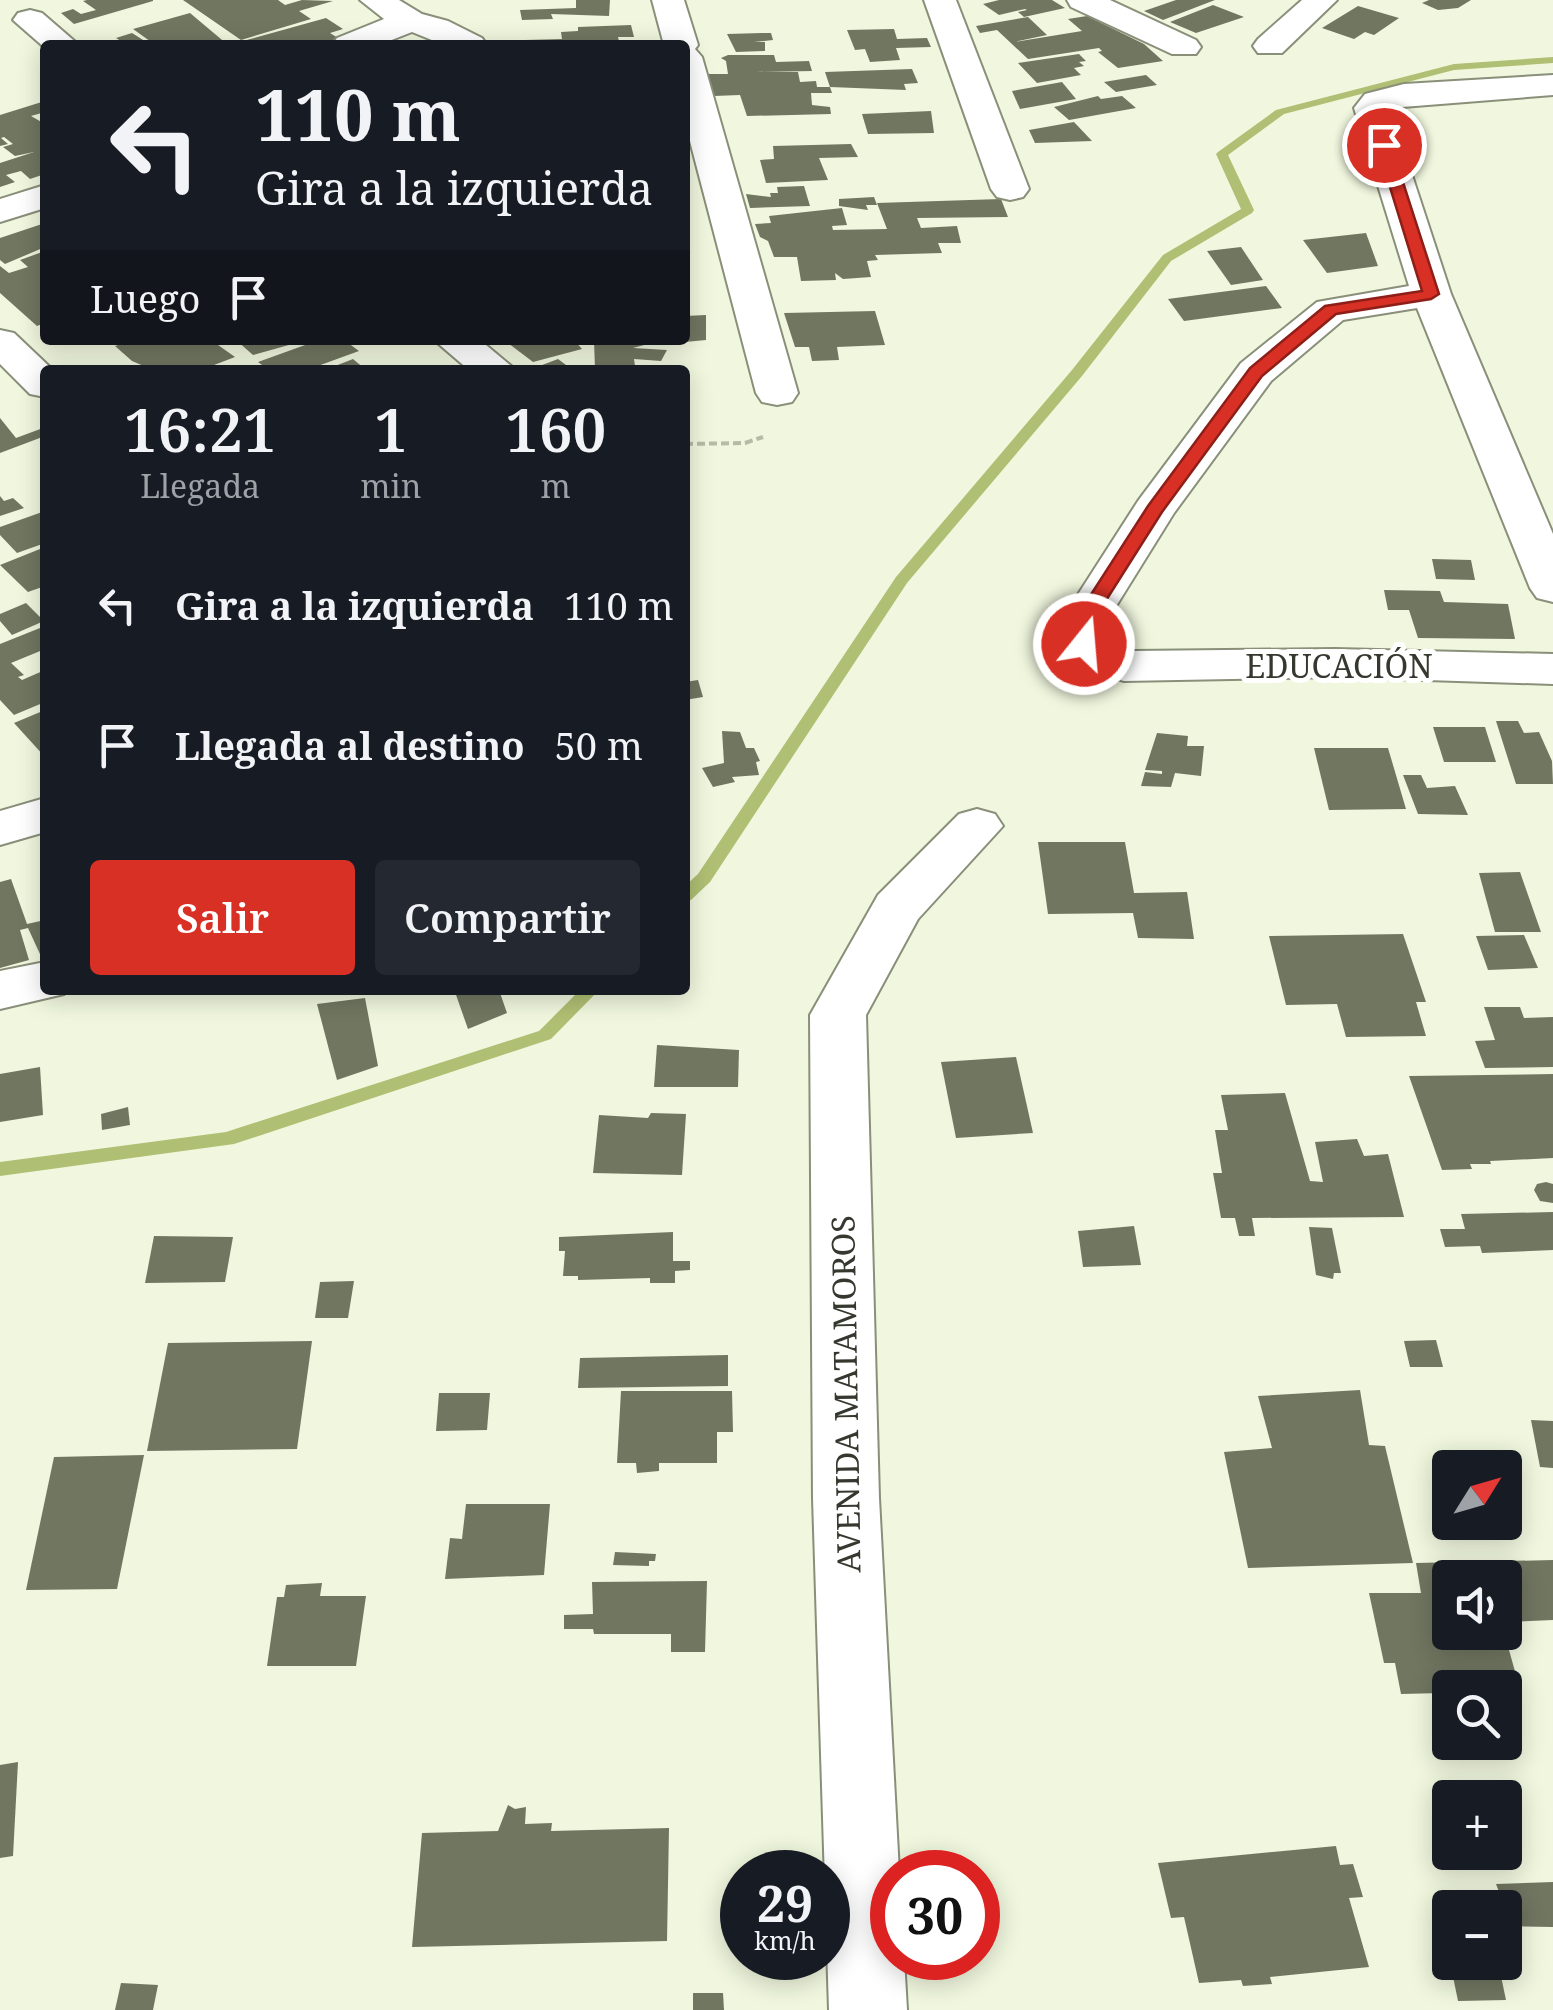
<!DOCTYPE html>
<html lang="es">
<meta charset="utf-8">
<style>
:root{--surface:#171b24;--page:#242831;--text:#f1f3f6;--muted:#9ea1a6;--accent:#d93025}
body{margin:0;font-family:"Noto Serif",serif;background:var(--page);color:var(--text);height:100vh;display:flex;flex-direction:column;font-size:38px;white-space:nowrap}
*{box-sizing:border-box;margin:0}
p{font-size:32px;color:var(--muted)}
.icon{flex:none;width:55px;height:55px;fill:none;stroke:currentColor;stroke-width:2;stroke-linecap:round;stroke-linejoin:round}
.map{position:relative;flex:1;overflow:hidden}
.details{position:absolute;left:40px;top:365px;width:650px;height:630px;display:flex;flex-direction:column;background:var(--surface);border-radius:10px;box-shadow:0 5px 25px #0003}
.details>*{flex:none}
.banner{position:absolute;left:40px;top:40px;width:650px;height:305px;border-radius:10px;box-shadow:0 5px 25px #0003;background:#171b24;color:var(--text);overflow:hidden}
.needle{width:65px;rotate:53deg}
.fabs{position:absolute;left:1432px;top:1450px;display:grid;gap:20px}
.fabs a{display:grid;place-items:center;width:90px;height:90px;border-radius:10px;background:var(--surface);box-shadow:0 5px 25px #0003;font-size:50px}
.speed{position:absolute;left:720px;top:1850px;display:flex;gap:20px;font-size:50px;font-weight:700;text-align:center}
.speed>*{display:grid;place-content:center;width:130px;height:130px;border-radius:50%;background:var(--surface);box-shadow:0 5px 25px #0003;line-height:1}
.speed small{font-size:25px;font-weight:400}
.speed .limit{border:15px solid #d22;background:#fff;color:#111}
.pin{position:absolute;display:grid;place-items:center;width:85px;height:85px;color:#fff;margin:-42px;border:5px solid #fff;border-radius:50%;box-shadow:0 2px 10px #0007}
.me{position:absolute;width:110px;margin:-55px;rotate:17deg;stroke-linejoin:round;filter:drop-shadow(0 0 8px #0008)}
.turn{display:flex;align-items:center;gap:35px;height:210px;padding:0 50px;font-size:45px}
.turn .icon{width:130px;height:130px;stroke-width:2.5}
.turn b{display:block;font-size:70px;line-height:85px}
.then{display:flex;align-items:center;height:95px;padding:0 50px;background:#0003;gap:20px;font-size:38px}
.eta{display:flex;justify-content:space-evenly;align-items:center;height:170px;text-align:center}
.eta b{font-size:60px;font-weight:600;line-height:70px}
.action{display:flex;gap:20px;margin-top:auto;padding:20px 50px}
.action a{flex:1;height:115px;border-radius:10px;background:var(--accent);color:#fff;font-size:40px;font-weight:600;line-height:115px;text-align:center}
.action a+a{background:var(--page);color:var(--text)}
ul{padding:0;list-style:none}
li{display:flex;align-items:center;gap:30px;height:140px;padding:0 50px}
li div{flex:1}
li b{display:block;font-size:38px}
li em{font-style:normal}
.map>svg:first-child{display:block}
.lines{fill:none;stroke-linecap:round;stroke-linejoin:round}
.stream{fill:#afbf73;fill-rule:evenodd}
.building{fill:#717661}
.street-casing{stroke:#898f79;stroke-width:4}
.path{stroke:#b6bba7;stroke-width:4;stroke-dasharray:8 4;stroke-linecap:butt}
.street{fill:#fff;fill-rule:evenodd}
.route{fill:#d93025;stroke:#8d1f18;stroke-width:2.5}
.labels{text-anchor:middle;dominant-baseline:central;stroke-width:10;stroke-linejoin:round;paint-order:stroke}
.street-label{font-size:32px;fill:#35382e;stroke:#fff}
</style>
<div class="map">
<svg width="1553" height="2010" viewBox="0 0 1553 2010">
<rect width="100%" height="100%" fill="#f0f7de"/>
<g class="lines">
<!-- stream -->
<g class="stream">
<polygon points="1553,57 1553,63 1454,70 1284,114 1228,155 1254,210 1252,213 1171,261 1082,376 907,583 710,882 691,900 685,902 685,886 698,874 896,577 1072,370 1163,255 1241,209 1216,154 1218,152 1276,110 1454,64"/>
<polygon points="580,990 599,990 551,1039 234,1144 0,1176 0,1162 226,1132 539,1031"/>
</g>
</g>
<!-- building -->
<g class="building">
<polygon points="87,0 153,0 153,1 74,24 61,13 73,9 81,14 96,10 83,1"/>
<polygon points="183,0 278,0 285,5 302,0 333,1 299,11 311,19 241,40"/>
<polygon points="576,0 610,0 609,16 551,14 553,19 522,20 520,10 576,8"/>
<polygon points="999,0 1052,0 1065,8 1024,17 1018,12 1027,10 1025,9 999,15 983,4"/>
<polygon points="1176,0 1215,0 1163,20 1144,11"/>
<polygon points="1429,0 1471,0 1458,8 1438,10 1422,3"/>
<polygon points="1213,5 1244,17 1196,33 1170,22"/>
<polygon points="1358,6 1399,18 1374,35 1365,32 1354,39 1322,28"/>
<polygon points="190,13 228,45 171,45 165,41 154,44 133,29"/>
<polygon points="1087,16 1144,44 1163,61 1118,68 1098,52 1102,51 1099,48 1028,59 997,30 980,33 976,26 1028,17 1047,35 1014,42 1082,31 1068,19"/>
<polygon points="326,18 343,29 330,33 338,38 322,45 249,45 243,41"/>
<polygon points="631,25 634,37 618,37 620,45 526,45 525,40 562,39 561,32 578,31 578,27"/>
<polygon points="894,29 897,39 927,38 931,47 896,48 900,60 870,62 865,49 855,50 847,30"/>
<polygon points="132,33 151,45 127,45 116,38"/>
<polygon points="762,33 771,33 773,40 754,42 765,42 765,51 736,52 727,34"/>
<polygon points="1079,54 1086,61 1079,62 1084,66 1074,68 1081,75 1037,83 1018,63"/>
<polygon points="728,55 774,55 776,62 809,61 812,71 756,72 798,72 800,82 816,81 817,87 830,87 825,72 912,69 918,83 904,84 906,90 830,87 832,93 811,93 812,105 830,107 831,114 747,116 740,95 714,96 708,74 728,74 726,61 721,58"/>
<polygon points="1146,75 1157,85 1116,92 1104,82"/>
<polygon points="1062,82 1076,99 1020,109 1012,91"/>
<polygon points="1098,96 1101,99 1122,96 1136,108 1069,120 1054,107"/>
<polygon points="45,101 45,112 31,116 45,124 45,174 30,179 21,171 6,175 15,182 0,187 0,163 34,152 15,156 3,147 13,144 4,137 1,138 8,144 0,146 0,115"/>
<polygon points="931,111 934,133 868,134 862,114"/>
<polygon points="1074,122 1092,141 1035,143 1029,130"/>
<polygon points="851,144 858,157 819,158 828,180 766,183 760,160 774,159 773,146"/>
<polygon points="804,186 810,206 750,208 746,194 771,197 770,193 778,193 777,187"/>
<polygon points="874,197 877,205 866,205 868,210 839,206 839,199"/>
<polygon points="1001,199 1008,217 917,218 921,228 957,226 961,243 938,243 942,253 875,255 878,260 867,261 871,277 843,279 835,273 836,280 801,281 797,257 774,257 768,241 760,237 755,224 771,223 769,216 842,208 847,225 832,226 833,230 887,229 877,203"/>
<polygon points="45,223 45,247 5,264 0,260 0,238"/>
<polygon points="1366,233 1378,266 1327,273 1303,240"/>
<polygon points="1241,247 1263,280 1231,285 1207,251"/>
<polygon points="45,251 45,323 37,326 0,293 0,266 9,273 28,267 20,260"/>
<polygon points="1266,286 1282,308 1184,321 1168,299"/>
<polygon points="875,311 885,345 837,347 839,360 812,361 809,347 795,347 784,313"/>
<polygon points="706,315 706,340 685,342 685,316"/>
<polygon points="125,340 211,340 235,357 201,370 153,370 132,361 115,346 127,342"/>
<polygon points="236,340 303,340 303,341 253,355"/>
<polygon points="319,340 344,340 359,351 315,367 319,370 269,370 258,362"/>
<polygon points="504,340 574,340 582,349 533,362"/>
<polygon points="594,340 663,340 633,348 667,350 661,361 634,359 635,366 595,370"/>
<polygon points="353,359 366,370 325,370"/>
<polygon points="558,359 570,368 529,370"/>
<polygon points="0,418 16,438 43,428 45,436 0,453"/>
<polygon points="0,496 4,501 13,498 24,508 0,516"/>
<polygon points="45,511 45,543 17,553 0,535 0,527"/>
<polygon points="45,547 45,586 28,592 0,565"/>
<polygon points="1432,559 1471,560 1475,580 1436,579"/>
<polygon points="1384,590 1440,591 1444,602 1508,604 1515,639 1418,638 1409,610 1388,610"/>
<polygon points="26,603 44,621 12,635 0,621 0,614"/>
<polygon points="45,626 45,649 11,663 24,675 18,677 22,680 45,670 45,702 14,715 0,700 0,644"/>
<polygon points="698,680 703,697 685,700 685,682"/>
<polygon points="45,710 45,757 14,723"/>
<polygon points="1496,721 1518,721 1524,733 1539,732 1552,761 1553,784 1516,784"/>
<polygon points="1433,727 1485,727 1496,762 1444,762"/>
<polygon points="722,731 740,732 746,748 754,748 760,761 756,762 759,775 732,777 735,782 713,787 702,768 724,763"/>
<polygon points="1157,733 1188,736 1187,746 1204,746 1201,776 1175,773 1171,787 1141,786 1145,772 1162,774 1162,771 1145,770"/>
<polygon points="1314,748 1388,748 1406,809 1329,810"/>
<polygon points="1403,775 1421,775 1427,788 1455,786 1468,815 1418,814"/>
<polygon points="1038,842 1125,842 1134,893 1187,892 1194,939 1138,938 1133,913 1048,914"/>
<polygon points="1520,872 1541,932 1495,932 1479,873"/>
<polygon points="11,879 27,924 45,920 45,965 28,928 20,930 29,960 0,968 0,882"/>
<polygon points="1403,934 1426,1002 1416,1002 1426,1036 1346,1037 1337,1004 1286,1005 1269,936"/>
<polygon points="1524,935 1538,968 1488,970 1476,936"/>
<polygon points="463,990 499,990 507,1013 468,1029 455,992"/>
<polygon points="365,998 378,1066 337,1080 317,1004"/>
<polygon points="1484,1007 1520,1007 1524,1018 1553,1017 1553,1067 1485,1068 1475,1041 1495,1040"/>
<polygon points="657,1045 739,1050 738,1087 654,1087"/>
<polygon points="1016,1057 1033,1133 956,1138 941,1062"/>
<polygon points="40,1067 43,1115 0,1122 0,1074"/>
<polygon points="1553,1074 1553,1158 1490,1161 1491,1164 1470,1164 1472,1169 1442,1170 1409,1076"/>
<polygon points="1285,1093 1310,1181 1323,1182 1315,1142 1357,1139 1364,1156 1388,1154 1404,1217 1252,1218 1255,1236 1239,1236 1235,1218 1221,1218 1213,1173 1222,1173 1215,1130 1228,1130 1221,1095"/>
<polygon points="128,1107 130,1125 102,1130 101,1114"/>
<polygon points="651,1113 686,1114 682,1175 593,1173 599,1115 648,1118"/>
<polygon points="1546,1182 1553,1184 1553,1203 1540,1201 1534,1190 1537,1184"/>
<polygon points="1553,1212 1553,1250 1482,1253 1480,1246 1445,1247 1440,1229 1465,1229 1461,1214"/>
<polygon points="1134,1226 1141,1265 1083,1267 1078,1231"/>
<polygon points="1309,1227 1332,1228 1341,1273 1334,1273 1333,1279 1316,1275"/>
<polygon points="673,1232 673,1261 690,1261 690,1270 675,1271 675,1283 650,1283 650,1278 578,1280 578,1276 563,1276 565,1251 559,1251 559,1237"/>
<polygon points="154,1236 233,1237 225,1282 145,1283"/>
<polygon points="354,1281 348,1318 315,1318 320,1282"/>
<polygon points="1436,1340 1443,1367 1410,1367 1404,1341"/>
<polygon points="312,1341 297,1449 147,1451 168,1343"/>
<polygon points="728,1355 728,1386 578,1388 580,1358"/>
<polygon points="1360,1390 1369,1445 1385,1446 1413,1563 1248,1568 1224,1452 1272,1448 1258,1396"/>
<polygon points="621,1391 732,1391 733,1432 717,1432 717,1463 659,1463 659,1471 637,1473 636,1463 617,1463"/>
<polygon points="439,1393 490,1393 487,1430 436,1431"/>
<polygon points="1531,1420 1553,1421 1553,1468 1540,1467"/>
<polygon points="144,1455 117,1589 26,1590 54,1457"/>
<polygon points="466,1504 550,1504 544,1575 445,1579 450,1538 462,1539"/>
<polygon points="615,1552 656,1554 655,1561 649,1561 649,1566 613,1565"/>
<polygon points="1553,1560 1553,1620 1505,1622 1505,1578 1450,1578 1450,1632 1504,1632 1521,1693 1505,1693 1505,1688 1450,1688 1443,1690 1443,1693 1401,1694 1395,1663 1384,1663 1369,1593 1421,1593 1416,1563"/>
<polygon points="707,1581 705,1652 671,1652 671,1634 594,1634 593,1629 564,1629 564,1615 593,1614 592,1582"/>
<polygon points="322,1583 320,1596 366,1596 356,1666 267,1666 277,1597 284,1597 286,1585"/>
<polygon points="18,1762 13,1856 0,1858 0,1765"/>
<polygon points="508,1805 515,1809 526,1807 525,1824 552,1823 551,1831 669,1828 667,1941 412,1947 422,1833 498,1831"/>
<polygon points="1336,1846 1340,1865 1353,1864 1363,1897 1349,1898 1369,1967 1270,1977 1272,1984 1243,1986 1241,1980 1199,1983 1184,1917 1171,1918 1158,1863"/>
<polygon points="1553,1882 1553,1927 1506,1926 1505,1908 1496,1884"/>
<polygon points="1450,1962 1498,1962 1506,2000 1458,2001"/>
<polygon points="121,1983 158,1985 153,2010 115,2010"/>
<polygon points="693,1993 723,1993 724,2010 693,2010"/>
</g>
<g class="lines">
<defs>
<g id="street">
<polygon points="360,0 399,0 422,14 448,21 482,38 487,45 444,45 412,32 379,45 332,45 337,38 384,19"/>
<polygon points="652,0 684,0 698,45 695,49 702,57 798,393 792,402 777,405 762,402 756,393 685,122 685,45 664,45"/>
<polygon points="924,0 956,0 1029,189 1023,197 1010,200 997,197 991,189"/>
<polygon points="1067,0 1110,0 1196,40 1201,47 1196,54 1172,54 1071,7"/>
<polygon points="1302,0 1337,0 1282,53 1258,53 1253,46 1258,39"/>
<polygon points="30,10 42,13 79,45 45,45 45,48 13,20 18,13"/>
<path d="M1553,75V95L1390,108L1451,294L1553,534V602L1537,598L1530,588L1417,308L1343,320L1271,381L1174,513L1105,624L1107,637L1133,651L1335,649L1553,654V684L1335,677L1124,681C1091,672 1062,660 1059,624L1138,501L1241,363L1317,302L1409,286L1354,108L1365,94L1404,84Z"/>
<polygon points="45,185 45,208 0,222 0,199"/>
<polygon points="0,330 14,333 53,370 45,370 45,397 30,394 0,364"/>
<polygon points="434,340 480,340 516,370 469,370"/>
<polygon points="45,798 45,832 0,845 0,811"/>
<polygon points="977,809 995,814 1003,826 918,919 866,1015 879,1498 899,1872 892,1872 892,1958 904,1958 907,2010 829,2010 813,1498 810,1015 878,895 959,814"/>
<polygon points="45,962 45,990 67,990 64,994 0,1009 0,971"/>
</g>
</defs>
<!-- street casing -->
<use href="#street" class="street-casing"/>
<!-- path -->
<polyline class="path" points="685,444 745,443 763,437"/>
<!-- street -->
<use href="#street" class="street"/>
</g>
<!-- route -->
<polygon class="route" points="1384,141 1391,145 1439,294 1431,299 1336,314 1262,376 1162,512 1091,624 1093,644 1091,648 1077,648 1072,624 1148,506 1250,368 1325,306 1422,291 1377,145"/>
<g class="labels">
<!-- street labels -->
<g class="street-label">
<text x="1339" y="665">EDUCACIÓN</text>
<text transform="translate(845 1394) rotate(-91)">AVENIDA MATAMOROS</text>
</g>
</g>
</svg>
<div class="fabs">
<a><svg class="needle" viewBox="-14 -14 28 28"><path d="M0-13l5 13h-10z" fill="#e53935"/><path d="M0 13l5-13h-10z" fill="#9ea1a6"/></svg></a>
<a><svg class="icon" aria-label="sound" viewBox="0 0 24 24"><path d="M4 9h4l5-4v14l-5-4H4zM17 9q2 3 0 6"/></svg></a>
<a><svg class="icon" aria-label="search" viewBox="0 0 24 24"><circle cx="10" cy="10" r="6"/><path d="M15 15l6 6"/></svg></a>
<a>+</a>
<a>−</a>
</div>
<div class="speed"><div>29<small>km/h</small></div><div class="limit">30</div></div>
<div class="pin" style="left:1384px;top:145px;background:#d93025"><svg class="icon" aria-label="arrive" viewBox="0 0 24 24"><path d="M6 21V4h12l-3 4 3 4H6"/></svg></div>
<svg class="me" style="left:1084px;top:644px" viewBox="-20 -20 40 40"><circle r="17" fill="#d93025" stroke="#fff" stroke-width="3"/><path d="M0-11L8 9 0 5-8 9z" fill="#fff"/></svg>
<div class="banner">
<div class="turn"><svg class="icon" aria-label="left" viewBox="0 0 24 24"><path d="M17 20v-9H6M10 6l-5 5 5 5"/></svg><div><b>110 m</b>Gira a la izquierda</div></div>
<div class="then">Luego<svg class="icon" aria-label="arrive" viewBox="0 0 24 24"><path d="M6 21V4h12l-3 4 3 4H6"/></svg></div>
</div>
<section class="details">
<div class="eta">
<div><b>16:21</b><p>Llegada</p></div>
<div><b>1</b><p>min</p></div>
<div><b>160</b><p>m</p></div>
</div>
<ul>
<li><svg class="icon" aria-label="left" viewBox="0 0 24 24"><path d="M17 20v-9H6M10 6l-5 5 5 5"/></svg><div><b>Gira a la izquierda</b></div><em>110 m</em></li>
<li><svg class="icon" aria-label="arrive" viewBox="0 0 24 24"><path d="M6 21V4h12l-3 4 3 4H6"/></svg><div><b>Llegada al destino</b></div><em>50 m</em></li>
</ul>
<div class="action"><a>Salir</a><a>Compartir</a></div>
</section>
</div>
